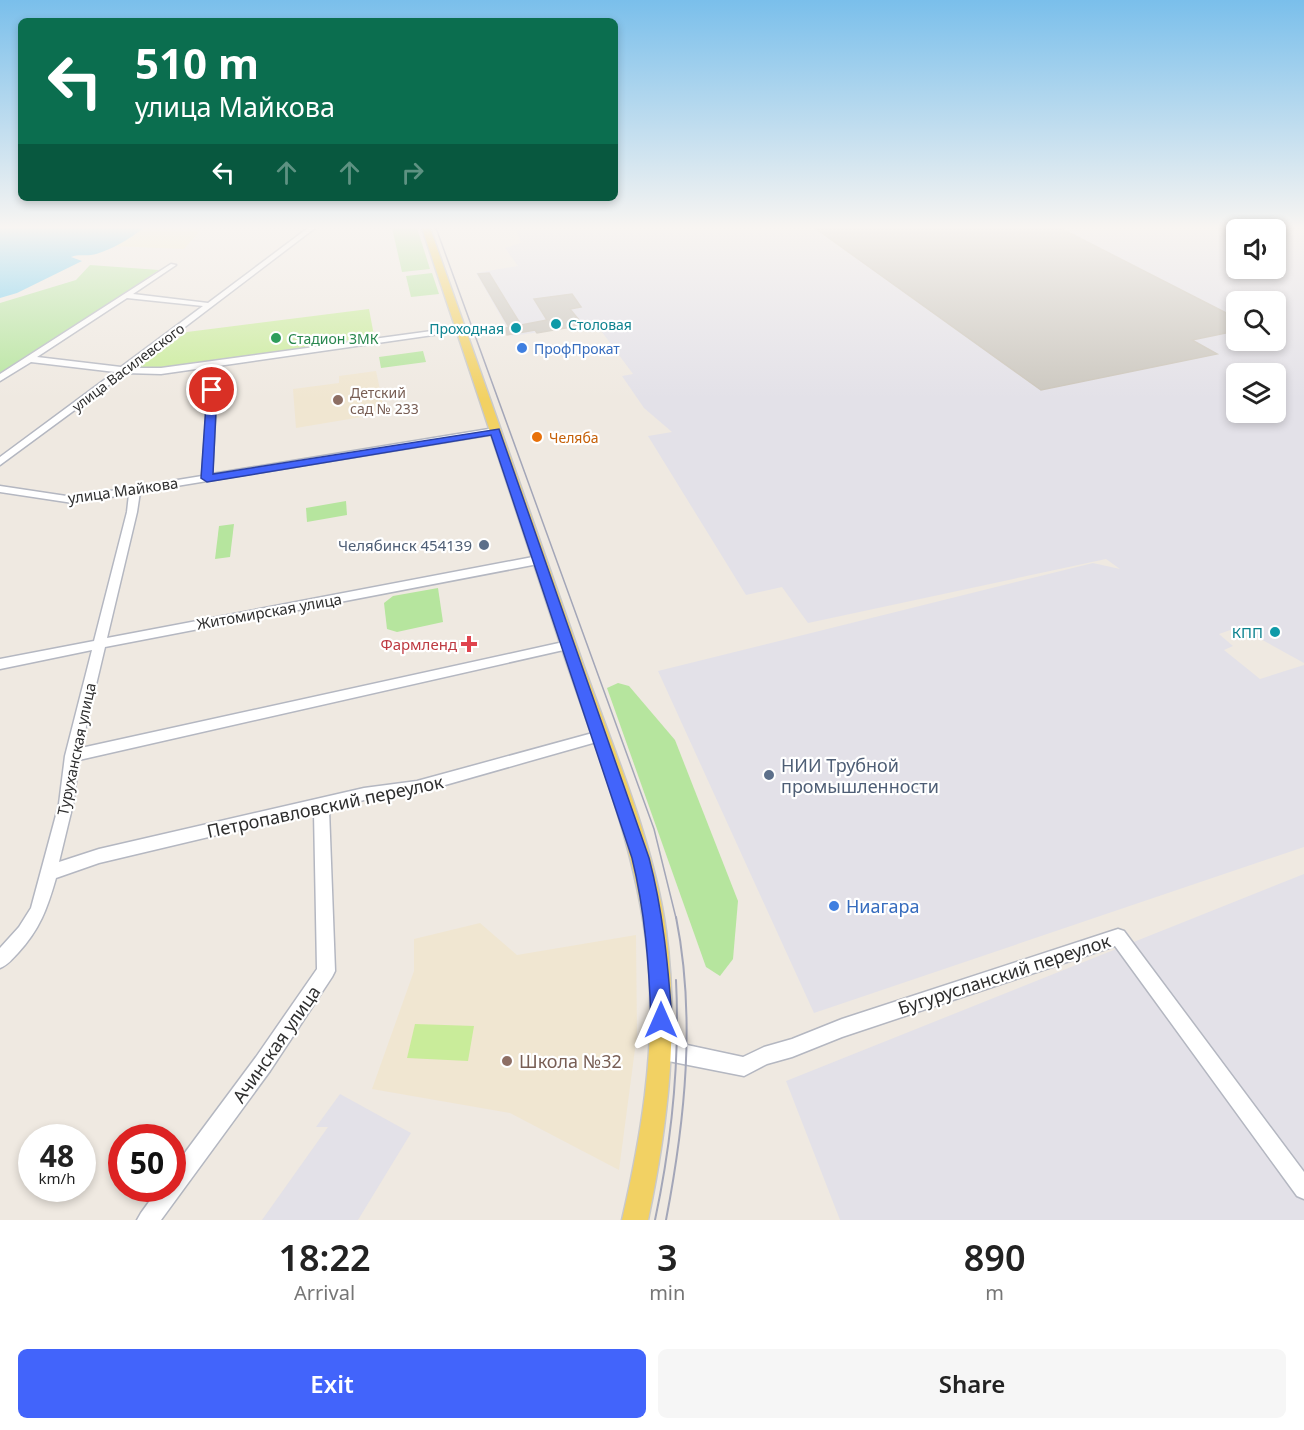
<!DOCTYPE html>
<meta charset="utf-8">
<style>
:root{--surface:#fff;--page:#f6f6f6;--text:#222;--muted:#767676;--accent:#4264fb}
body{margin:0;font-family:"Noto Sans",sans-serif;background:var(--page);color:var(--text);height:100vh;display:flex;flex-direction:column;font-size:22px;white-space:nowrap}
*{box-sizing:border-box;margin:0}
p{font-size:20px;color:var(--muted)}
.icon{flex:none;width:33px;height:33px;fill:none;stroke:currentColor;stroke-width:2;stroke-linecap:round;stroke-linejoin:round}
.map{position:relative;height:1220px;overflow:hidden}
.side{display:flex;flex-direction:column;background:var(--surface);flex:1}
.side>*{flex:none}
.banner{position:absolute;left:18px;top:18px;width:600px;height:183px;border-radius:9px;box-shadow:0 3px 9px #0003;background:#0b6e4f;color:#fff;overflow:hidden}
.fabs{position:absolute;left:1226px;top:219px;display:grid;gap:12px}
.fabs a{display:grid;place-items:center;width:60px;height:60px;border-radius:9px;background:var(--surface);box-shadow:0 3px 9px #0003;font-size:30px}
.speed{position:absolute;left:18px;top:1124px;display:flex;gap:12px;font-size:30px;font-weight:700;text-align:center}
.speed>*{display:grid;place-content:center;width:78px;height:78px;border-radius:50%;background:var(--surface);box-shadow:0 3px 9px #0003;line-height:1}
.speed small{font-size:15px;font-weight:400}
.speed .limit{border:9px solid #d22;background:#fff;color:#111}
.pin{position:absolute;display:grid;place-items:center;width:51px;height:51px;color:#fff;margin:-26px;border:3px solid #fff;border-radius:50%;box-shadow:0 2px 6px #0007}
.me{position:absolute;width:66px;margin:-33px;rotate:0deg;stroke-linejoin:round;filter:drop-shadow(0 0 4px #0008)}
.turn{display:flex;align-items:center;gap:21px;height:126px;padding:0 18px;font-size:27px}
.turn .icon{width:78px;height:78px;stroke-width:2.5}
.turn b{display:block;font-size:42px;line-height:51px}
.lanes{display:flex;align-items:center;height:57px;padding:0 18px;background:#0003;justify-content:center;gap:30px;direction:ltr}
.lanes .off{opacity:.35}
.eta{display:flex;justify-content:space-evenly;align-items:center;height:102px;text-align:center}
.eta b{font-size:36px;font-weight:600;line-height:42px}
.button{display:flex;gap:12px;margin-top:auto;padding:12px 18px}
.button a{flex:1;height:69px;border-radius:9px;background:var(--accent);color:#fff;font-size:24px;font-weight:600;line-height:69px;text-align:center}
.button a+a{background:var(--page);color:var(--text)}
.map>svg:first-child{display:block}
.industrial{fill:#e3e1e8;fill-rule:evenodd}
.education{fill:#f0e6d1}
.green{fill:#b6e59e}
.sand{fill:#f3ecc5}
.pitch{fill:#c9ec9a}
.water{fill:#75cff0}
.building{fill:#cbc7bf;stroke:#cbc5ba;stroke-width:1.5}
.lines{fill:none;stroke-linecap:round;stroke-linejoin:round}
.minor-casing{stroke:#b4b7c1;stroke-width:3}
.major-casing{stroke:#c9c9c9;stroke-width:3}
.minor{fill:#fff;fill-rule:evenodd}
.major{fill:#f2d163;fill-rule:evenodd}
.tram-far1{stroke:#a3a6b8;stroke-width:1.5}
.tram{stroke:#a3a6b8;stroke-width:2}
.route{fill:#4264fb;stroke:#2b41a3;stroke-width:1.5}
.culture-dot{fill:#0f9aa8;stroke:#fff;stroke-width:2}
.leisure-dot{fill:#2e9e5b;stroke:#fff;stroke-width:2}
.shop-dot{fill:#3f7fe0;stroke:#fff;stroke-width:2}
.education-dot{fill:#8d6e63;stroke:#fff;stroke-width:2}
.food-dot{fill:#e8710a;stroke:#fff;stroke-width:2}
.service-dot{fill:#5c6f8a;stroke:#fff;stroke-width:2}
.health-dot{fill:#e0444e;stroke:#fff;stroke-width:2}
.labels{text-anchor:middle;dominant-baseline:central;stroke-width:4.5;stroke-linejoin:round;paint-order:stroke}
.far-culture-label{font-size:14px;fill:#0d838f;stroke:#fff;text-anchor:start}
.far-leisure-label{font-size:14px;fill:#27864d;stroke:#fff;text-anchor:start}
.far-shop-label{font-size:14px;fill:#366cbe;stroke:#fff;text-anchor:start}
.far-street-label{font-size:14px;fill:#2e2e2e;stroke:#fff}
.far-education-label{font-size:14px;fill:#785e54;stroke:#fff;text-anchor:start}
.far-food-label{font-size:14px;fill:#c56008;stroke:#fff;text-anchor:start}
.street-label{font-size:15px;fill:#2e2e2e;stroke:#fff}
.service-label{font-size:15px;fill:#4e5e75;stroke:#fff;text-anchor:end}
.culture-label{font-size:15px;fill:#0d838f;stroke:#fff;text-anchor:end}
.health-label{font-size:15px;fill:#be3a42;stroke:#fff;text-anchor:end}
.near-service-label{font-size:18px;fill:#4e5e75;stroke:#fff;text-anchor:start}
.near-street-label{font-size:18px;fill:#2e2e2e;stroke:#fff}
.near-shop-label{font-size:18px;fill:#366cbe;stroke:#fff;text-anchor:start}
.near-education-label{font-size:18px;fill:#785e54;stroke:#fff;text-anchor:start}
</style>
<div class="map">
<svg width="1304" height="1220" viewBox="0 0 1304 1220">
<rect width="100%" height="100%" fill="#efe9e1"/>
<!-- industrial -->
<g class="industrial">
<path d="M515,228H1304V663L1239,627L1219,634L1233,646L1224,650L1260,679L1304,665V847L814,1013L658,671L1093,563L1120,569L1106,559L808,623L782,587L746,595L648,436L672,432L644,408L622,376L633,374L596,324L512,336L476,273L518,266L505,248L521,243ZM1236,230H1275V268H1236ZM1236,302H1275V340H1236ZM1236,374H1275V412H1236Z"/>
<polygon points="1304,874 1304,1220 840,1220 786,1081"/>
<polygon points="340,1094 411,1133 358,1220 262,1220 328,1127 316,1127"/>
</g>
<!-- education -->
<g class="education">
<polygon points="376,371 385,413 296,428 293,389 339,383 339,376"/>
<polygon points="480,923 517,955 636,935 637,1034 619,1170 510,1113 372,1089 414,971 414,939"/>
</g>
<!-- green -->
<g class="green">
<polygon points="392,228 417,228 430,269 402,272"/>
<polygon points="90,265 159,270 0,375 0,303 76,280"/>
<polygon points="432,273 439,294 411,297 406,276"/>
<polygon points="423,351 426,362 381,368 379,357"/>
<polygon points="346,501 347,515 307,522 306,508"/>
<polygon points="234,524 230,557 215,559 219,526"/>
<polygon points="438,588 443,622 397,632 387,629 384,603 393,596"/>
<polygon points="618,683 629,686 675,740 738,901 733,959 720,976 706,967 607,688"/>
</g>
<!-- sand -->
<polygon class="sand" points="143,228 199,228 200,231 184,249 111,246 132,237"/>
<!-- pitch -->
<g class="pitch">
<polygon points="369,309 375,341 162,369 137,368 187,332"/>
<polygon points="415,1024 474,1026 468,1061 407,1058"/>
</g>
<!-- water -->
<path class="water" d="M0,228H143C132,238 106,253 91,255C83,256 79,254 71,257L82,261L17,293L0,298Z"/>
<!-- building -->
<g class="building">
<polygon points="815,228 1060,228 1236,318 1236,331 1192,340 1217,354 1041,390"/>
<polygon points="489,273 521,325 547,320 534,299 572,294 581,307 570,309 583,325 537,333 535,330 507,335 506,328 509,327 478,274"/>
</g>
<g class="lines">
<defs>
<g id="minor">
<path d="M308,228H315L131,368H161L461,327L465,329L461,331L218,366L212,474L495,428L500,431L495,434L140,492L137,512L107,638L538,556L544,560L538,564L105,647L81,748L568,641L572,642L574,645L572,648L568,649L79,760L73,804L59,862L99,849L364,788L417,781L600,731L605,732L607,736L605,740L600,741L417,793L364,800L329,809L335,971L332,977L270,1071L161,1220H137L141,1213L159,1188H172V1170L256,1057L317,969L314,812L99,863L56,878C47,909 40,929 18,953C12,959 8,965 0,968V948L19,927L31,908L59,804L65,756L92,650L0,669V659L94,641L127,512L129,494L73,503L0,492V486L73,497L202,476L210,367L161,374L125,373L0,465V457L115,372L31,362L0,381V374L171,264L176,265L133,294L208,303ZM127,298L203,306L121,367L37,357Z"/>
<polygon points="1118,929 1124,931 1304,1172 1304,1199 1297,1196 1115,946 842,1037 792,1057 767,1064 744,1076 653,1058 651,1051 653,1044 660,1042 687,1045 743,1057 764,1047 792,1039 842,1019"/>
</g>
<path id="major" d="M422,228H430C481,373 532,519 583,664C613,748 654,843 666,931C679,1029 668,1124 648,1220H622C641,1138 655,1054 649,969C641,860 599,758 564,655C517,513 470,370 422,228Z"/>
</defs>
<!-- minor casing -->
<use href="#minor" class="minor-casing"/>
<!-- major casing -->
<use href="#major" class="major-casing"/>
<!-- minor -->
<use href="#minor" class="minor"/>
<!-- major -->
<use href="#major" class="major"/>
<!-- tram-far1 -->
<polyline class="tram-far1" points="436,228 654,829 676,918"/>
<!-- tram -->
<g class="tram">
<path d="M655,1220C672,1140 680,1061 676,980"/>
<path d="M666,1220C685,1121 696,1017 676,917"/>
</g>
</g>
<!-- sky -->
<linearGradient id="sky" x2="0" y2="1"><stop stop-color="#7abfeb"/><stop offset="0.57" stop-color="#f8f5f2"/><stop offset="1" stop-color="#f8f5f2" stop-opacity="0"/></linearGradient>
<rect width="1304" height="399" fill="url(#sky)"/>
<!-- route -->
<path class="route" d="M212,387L217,390L213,474L499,429L649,858C663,911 668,965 672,1020L669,1027L661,1030L654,1027L651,1020C649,965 645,911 632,858L491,435L207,482L201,478L207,390Z"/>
<!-- markers -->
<g class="culture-dot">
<circle cx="556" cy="324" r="6"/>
<circle cx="516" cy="328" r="6"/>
<circle cx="1275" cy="632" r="6"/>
</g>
<circle class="leisure-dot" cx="276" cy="338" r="6"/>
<g class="shop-dot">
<circle cx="522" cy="348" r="6"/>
<circle cx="834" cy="906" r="6"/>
</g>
<g class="education-dot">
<circle cx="338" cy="400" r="6"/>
<circle cx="507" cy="1061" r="6"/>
</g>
<circle class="food-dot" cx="537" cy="437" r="6"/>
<g class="service-dot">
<circle cx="484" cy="545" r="6"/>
<circle cx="769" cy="775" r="6"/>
</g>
<path class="health-dot" d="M466 635h6v6h6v6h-6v6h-6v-6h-6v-6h6z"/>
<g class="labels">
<!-- far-culture labels -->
<g class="far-culture-label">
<text x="568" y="324">Столовая</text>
<text x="504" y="328" text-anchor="end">Проходная</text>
</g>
<!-- far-leisure labels -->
<g class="far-leisure-label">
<text x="288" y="338">Стадион ЗМК</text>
</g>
<!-- far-shop labels -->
<g class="far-shop-label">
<text x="534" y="348">ПрофПрокат</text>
</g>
<!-- far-street labels -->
<g class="far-street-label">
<text transform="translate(128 367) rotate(-37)">улица Василевского</text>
</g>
<!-- far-education labels -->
<g class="far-education-label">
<text x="350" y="392">Детский<tspan x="350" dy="16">сад № 233</tspan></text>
</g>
<!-- far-food labels -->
<g class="far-food-label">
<text x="549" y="437">Челяба</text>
</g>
<!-- street labels -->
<g class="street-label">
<text transform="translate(123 490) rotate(-8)">улица Майкова</text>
<text transform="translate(269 611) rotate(-10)">Житомирская улица</text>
<text transform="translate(76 749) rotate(-78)">Туруханская улица</text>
</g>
<!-- service labels -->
<g class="service-label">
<text x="472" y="545">Челябинск 454139</text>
</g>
<!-- culture labels -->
<g class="culture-label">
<text x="1263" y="632">КПП</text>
</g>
<!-- health labels -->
<g class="health-label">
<text x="457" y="644">Фармленд</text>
</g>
<!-- near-service labels -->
<g class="near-service-label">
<text x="781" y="765">НИИ Трубной<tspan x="781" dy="21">промышленности</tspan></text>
</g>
<!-- near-street labels -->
<g class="near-street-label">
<text transform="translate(325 806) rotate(-12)">Петропавловский переулок</text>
<text transform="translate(1004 974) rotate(-18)">Бугурусланский переулок</text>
<text transform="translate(276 1044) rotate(-55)">Ачинская улица</text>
</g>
<!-- near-shop labels -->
<g class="near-shop-label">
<text x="846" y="906">Ниагара</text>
</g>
<!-- near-education labels -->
<g class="near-education-label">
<text x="519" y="1061">Школа №32</text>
</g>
</g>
</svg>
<div class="fabs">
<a><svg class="icon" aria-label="sound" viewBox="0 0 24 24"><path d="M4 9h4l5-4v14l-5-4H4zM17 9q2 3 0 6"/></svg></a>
<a><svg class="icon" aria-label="search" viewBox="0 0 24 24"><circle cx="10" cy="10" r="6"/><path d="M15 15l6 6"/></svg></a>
<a><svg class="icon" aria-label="layers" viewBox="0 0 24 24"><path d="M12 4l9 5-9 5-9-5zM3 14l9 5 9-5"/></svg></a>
</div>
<div class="speed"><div>48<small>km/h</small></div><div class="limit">50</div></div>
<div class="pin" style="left:212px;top:390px;background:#d93025"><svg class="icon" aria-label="arrive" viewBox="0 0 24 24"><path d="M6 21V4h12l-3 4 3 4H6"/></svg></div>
<svg class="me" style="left:661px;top:1020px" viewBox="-20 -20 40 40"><path d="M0-17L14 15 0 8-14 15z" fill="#4264fb" stroke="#fff" stroke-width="4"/></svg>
<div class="banner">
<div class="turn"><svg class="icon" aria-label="left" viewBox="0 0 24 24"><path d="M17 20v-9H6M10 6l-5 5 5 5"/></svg><div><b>510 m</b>улица Майкова</div></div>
<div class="lanes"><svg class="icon" aria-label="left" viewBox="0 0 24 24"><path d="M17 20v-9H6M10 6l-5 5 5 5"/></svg><svg class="icon off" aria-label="ahead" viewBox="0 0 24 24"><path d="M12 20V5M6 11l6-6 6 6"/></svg><svg class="icon off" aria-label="ahead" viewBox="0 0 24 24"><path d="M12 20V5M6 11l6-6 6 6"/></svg><svg class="icon off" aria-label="right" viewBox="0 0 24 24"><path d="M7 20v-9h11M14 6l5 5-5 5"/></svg></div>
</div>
</div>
<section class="side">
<div class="eta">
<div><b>18:22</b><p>Arrival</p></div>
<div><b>3</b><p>min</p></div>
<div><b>890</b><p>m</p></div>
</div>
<div class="button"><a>Exit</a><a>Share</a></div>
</section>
